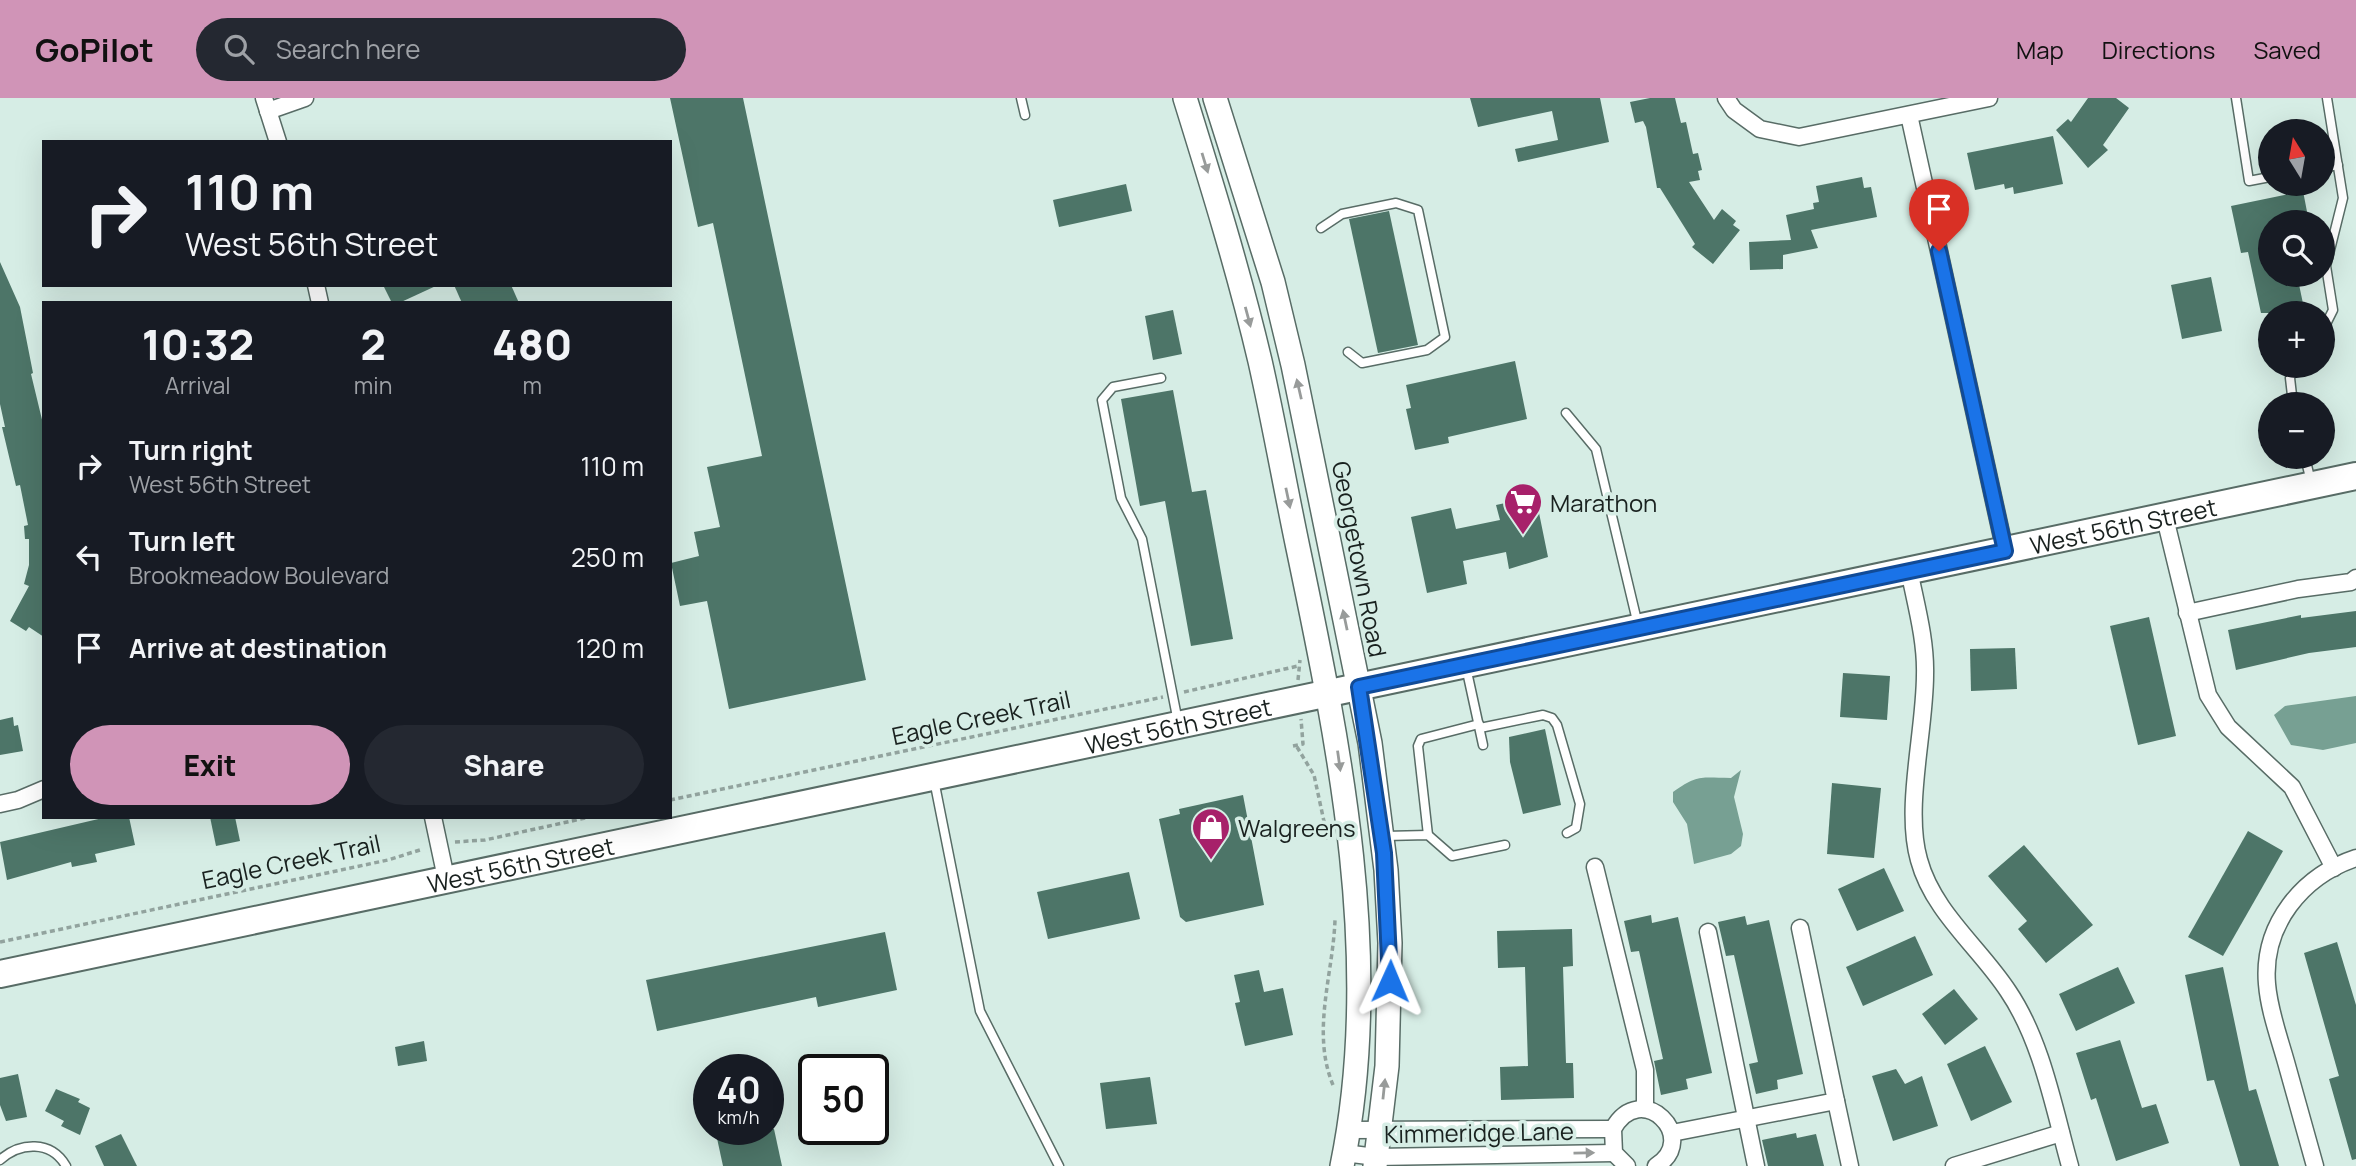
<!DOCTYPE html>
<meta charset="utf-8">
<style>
:root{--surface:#171b24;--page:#242831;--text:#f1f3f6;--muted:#9ea1a6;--accent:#d094b7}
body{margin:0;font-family:Manrope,sans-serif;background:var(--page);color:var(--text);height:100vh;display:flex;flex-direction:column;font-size:26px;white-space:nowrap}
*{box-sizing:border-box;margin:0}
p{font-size:23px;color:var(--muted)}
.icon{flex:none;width:38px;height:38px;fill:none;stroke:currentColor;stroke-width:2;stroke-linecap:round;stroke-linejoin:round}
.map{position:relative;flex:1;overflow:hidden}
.drawer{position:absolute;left:42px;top:203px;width:630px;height:518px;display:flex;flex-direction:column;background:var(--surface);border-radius:0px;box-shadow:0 7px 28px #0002}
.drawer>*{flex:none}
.banner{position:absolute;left:42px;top:42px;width:630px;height:147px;border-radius:0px;box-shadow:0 7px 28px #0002;background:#171b24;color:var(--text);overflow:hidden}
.needle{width:46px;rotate:349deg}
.controls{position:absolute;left:2258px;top:21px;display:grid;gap:14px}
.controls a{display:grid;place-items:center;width:77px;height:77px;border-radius:50%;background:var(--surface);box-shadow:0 7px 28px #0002;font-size:35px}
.speed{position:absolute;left:693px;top:956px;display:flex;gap:14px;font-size:35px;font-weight:700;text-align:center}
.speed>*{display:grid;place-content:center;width:91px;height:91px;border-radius:50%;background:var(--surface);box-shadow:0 7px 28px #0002;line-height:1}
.speed small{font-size:18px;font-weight:400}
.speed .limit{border:4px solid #111;border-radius:10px;background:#fff;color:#111}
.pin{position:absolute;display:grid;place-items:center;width:60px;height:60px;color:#fff;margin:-72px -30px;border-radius:50% 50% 50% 0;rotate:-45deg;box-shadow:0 0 7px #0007}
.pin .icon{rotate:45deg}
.me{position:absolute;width:77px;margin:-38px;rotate:1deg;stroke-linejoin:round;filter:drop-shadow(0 0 5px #0008)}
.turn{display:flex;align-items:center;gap:24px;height:147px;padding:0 28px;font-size:32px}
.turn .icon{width:91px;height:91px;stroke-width:2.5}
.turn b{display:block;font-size:49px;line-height:60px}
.eta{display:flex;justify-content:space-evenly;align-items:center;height:119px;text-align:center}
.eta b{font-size:42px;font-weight:800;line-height:49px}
.primary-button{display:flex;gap:14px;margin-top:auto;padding:14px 28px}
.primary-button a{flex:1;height:80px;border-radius:42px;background:var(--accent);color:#111;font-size:28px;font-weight:800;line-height:80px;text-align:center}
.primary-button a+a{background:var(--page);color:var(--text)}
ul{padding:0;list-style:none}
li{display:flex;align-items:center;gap:21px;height:91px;padding:0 28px}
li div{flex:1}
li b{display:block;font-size:26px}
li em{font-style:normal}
header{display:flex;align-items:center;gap:42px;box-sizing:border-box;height:98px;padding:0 35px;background:var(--accent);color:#111}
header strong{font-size:33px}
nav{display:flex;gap:38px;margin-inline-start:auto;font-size:24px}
.search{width:490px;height:63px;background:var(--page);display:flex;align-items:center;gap:18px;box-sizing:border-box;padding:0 24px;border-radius:38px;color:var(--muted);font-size:26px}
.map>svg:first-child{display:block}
.water{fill:#77a093}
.building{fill:#4d7568}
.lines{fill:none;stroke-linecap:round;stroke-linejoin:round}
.service-casing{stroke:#586c66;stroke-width:11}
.minor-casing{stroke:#586c66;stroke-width:19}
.secondary-casing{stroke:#586c66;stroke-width:26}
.primary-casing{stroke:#586c66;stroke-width:30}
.path{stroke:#92a39e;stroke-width:3.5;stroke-dasharray:5 3.5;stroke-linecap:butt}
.service{stroke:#fff;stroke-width:8}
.minor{stroke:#fff;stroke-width:16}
.secondary{stroke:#fff;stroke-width:23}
.primary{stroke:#fff;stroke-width:26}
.oneway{fill:#989b9a}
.route-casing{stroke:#114b97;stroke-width:18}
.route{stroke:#1a73e8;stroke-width:12}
.labels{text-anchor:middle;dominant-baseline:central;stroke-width:7;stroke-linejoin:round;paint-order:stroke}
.poi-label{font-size:24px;fill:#19211f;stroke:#d6ede5;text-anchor:start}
.street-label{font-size:24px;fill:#19211f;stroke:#d6ede5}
</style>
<header>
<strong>GoPilot</strong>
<div class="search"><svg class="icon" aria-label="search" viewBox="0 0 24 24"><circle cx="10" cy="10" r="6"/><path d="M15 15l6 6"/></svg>Search here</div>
<nav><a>Map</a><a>Directions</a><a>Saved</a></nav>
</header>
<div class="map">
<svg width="2356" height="1068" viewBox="0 0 2356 1068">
<rect width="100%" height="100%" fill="#d6ede5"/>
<!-- water -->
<g class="water">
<polygon points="2356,598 2356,645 2323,652 2291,647 2274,617 2285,608"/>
<path d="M1741,672L1734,699L1743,736L1741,748L1731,756L1694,766L1687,726L1673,704V694C1699,676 1701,680 1731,680Z"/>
</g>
<!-- building -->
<g class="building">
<polygon points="670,0 743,0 866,582 729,611 707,503 680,508 671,465 699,458 694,434 720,429 707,369 762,358 713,125 698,129"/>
<polygon points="1470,0 1600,0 1609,44 1518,64 1515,51 1558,42 1552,13 1478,29"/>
<polygon points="1650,0 1675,0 1681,25 1686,24 1693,56 1698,55 1702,72 1698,73 1700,82 1689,84 1714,122 1722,111 1736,123 1733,127 1740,132 1713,166 1692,149 1695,146 1660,90 1657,90 1646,29 1643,23 1635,25 1630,4"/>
<polygon points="2088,0 2116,0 2129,10 2103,47 2108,52 2088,70 2056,32 2068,21 2071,24"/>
<polygon points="2053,38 2063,86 2014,96 2013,89 2005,91 2004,86 1975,92 1967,55"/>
<polygon points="1862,79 1864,90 1871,89 1877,119 1811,132 1818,150 1783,157 1783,171 1750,172 1749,144 1791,142 1786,117 1814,111 1813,105 1819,104 1816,88"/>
<polygon points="1126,86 1132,113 1059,129 1053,102"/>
<polygon points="2303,93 2309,124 2270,124 2270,177 2297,177 2305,215 2261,215 2248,154 2241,155 2231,108"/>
<polygon points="1389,113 1418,247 1378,255 1349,121"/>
<polygon points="0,164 20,209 33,275 31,276 44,330 44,539 29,529 26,533 10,523 29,488 24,486 29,467 29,441 25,441 24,428 28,427 20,387 16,388 2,329 5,329 0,306"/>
<polygon points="2211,179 2222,233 2182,241 2171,187"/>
<polygon points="383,187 438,187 399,205 392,205"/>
<polygon points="454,187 511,187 519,205 462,205"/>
<polygon points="1173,212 1182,256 1153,262 1145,218"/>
<polygon points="1515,263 1527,321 1448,339 1449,345 1415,352 1406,311 1411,310 1406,287"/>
<polygon points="1173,292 1192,394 1206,392 1233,541 1191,548 1165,403 1140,408 1121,301"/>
<polygon points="1524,401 1526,407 1537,405 1548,459 1509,471 1506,454 1463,463 1467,486 1427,495 1411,419 1451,410 1456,431 1500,422 1496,407"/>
<polygon points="2356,513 2356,549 2309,555 2236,572 2228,532 2301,517 2301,520"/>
<polygon points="2149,519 2176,638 2138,647 2110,528"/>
<polygon points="2015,550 2017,591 1971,593 1970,551"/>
<polygon points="1843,575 1890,578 1887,622 1840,619"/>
<polygon points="13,619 14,628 18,627 23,653 0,657 0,622"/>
<polygon points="1545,631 1561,707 1523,716 1510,664 1509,639"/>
<polygon points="1832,685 1881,690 1874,760 1827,756"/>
<polygon points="1243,697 1264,807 1186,824 1180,819 1159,721 1180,716 1179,711"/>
<polygon points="107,719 129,719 135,747 95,756 97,764 72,769 71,764 7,782 0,744"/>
<polygon points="210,719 235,719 240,743 216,748"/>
<polygon points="2248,733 2283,753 2223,858 2188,839"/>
<polygon points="2024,747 2093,827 2046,865 2018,831 2027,823 1988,778"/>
<polygon points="1884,770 1904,813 1857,833 1838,791"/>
<polygon points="1129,774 1140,821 1048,841 1037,794"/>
<polygon points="1651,817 1652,825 1678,819 1712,975 1686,981 1688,991 1661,997 1654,963 1663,961 1639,853 1631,854 1624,823"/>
<polygon points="1745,818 1747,827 1769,822 1803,976 1777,982 1778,991 1756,996 1749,966 1758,964 1734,857 1726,858 1718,824"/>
<polygon points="1572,831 1573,868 1563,869 1566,965 1573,965 1574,1000 1501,1002 1500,969 1528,968 1525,869 1498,870 1497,833"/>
<polygon points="885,834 897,892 818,909 816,899 657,933 646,882"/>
<polygon points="1915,838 1933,877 1863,908 1846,869"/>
<polygon points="2337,844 2356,907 2356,1061 2352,1062 2329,981 2339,978 2304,855"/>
<polygon points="2118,869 2135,905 2076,933 2059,896"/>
<polygon points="2223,869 2249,993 2256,991 2279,1068 2240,1068 2214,982 2207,983 2185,877"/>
<polygon points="1259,872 1264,894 1283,890 1293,937 1245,948 1235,905 1240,904 1234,877"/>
<polygon points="1954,891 1978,921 1945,947 1922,916"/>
<polygon points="2120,942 2142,1010 2156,1006 2169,1045 2116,1063 2096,1000 2091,1002 2076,955"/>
<polygon points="424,943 427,963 398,968 395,949"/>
<polygon points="1985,948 2012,1004 1971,1023 1947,966"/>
<polygon points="1896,971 1905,986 1922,978 1938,1028 1893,1043 1872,978"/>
<polygon points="18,976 27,1019 6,1023 0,1007 0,980"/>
<polygon points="1150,979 1157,1026 1106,1031 1100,985"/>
<polygon points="56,991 80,1001 78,1004 90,1010 80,1037 61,1028 64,1023 45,1013"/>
<polygon points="715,1031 774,1031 782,1068 723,1068"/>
<polygon points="1796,1035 1797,1040 1816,1036 1824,1068 1768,1068 1762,1042"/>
<polygon points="121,1036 137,1068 104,1068 95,1048"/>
</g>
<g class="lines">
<defs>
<g id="service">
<polyline points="1021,0 1025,17"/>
<polyline points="2236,0 2249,83 2270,79"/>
<polyline points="2322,70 2338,67"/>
<polyline points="1321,130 1342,116 1396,105 1418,112 1445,239 1427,252 1362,265 1348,254"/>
<polyline points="2322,234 2333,212 2326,168 2343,100 2327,0"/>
<polyline points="1161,280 1113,289 1102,302 1121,400 1142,441 1178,624"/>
<polyline points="2293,306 2290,280 2295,268"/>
<polyline points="1566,315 1596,351 1638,527"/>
<polyline points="2305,359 2311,384"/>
<polyline points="1466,569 1483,647"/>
<polyline points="1480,630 1543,617 1552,620 1557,627 1580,706 1576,730 1567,735"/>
<polyline points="934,682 980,913 1059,1068"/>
<polyline points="1428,737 1418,648 1421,641 1479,626"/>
<polyline points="1385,738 1428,737 1452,758 1505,747"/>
<path d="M0,1062C20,1044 51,1042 66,1068"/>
</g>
<g id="minor">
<polyline points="264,0 278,44"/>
<polyline points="1726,0 1734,12 1760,31 1799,39 1989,0"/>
<polyline points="268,13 305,0"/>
<polyline points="1909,17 2005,453"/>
<polyline points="316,187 320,205"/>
<polyline points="2165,420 2208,597 2228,629 2292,689 2334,770"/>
<path d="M1909,472C1916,507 1926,542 1925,577C1925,633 1904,710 1919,762C1933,814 1980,850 2008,893C2042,943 2054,1011 2070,1068"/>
<polyline points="2187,515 2298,491 2351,484 2356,480"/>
<polyline points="0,706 18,702 44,691"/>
<polyline points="433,719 446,780"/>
<polyline points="1595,769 1645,972 1645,1011"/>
<polyline points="1708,834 1756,1068"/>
<polyline points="1836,1003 1850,1068"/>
<polyline points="1348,1032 1613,1031"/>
<polyline points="1672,1035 1836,1003 1800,830"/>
<polyline points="1344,1055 1376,1059 1614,1055"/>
<path d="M1627,1068L1614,1055L1613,1031C1641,980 1701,1040 1656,1068"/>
<polyline points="1954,1068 2061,1035"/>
<path d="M2315,1068C2305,1033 2296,999 2286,964C2279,939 2269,912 2267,886C2262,827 2302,778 2356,760"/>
</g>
<g id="secondary">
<path d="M1185,0C1212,87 1239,174 1260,263C1274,325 1285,388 1298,450C1340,651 1384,864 1342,1068"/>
<polyline points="1215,0 1273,184 1293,267 1370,645 1386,772 1390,845 1387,968 1375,1068"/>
</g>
<g id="primary">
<path id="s1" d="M0,876L2356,378"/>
</g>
</defs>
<!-- service casing -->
<use href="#service" class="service-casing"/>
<!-- minor casing -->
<use href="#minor" class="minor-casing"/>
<!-- secondary casing -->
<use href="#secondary" class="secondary-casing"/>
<!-- primary casing -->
<use href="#primary" class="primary-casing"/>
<!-- path -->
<g class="path">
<polyline points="1298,582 1300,562"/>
<polyline points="1184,594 1298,568"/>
<polyline points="1293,648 1303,646 1301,621"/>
<polyline points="1297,649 1314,677 1328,742"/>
<polyline points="670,702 1163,599"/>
<polyline points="455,744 485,742 590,719"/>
<polyline points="0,844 388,762 423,751"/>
<path d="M1333,987C1311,934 1333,877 1335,822"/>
</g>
<!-- service -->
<use href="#service" class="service"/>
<!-- minor -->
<use href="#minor" class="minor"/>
<!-- secondary -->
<use href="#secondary" class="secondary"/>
<!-- primary -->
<use href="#primary" class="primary"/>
</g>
<!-- one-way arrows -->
<defs><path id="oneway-solid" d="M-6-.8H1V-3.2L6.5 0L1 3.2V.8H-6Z" transform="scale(1.75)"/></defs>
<g class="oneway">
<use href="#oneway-solid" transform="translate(1205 65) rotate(73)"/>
<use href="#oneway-solid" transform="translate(1248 219) rotate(75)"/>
<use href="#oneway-solid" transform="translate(1299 291) rotate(-103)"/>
<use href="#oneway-solid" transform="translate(1288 400) rotate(78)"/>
<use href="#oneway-solid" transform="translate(1345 522) rotate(-102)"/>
<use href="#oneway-solid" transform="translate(1339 663) rotate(82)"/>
<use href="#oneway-solid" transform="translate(1384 991) rotate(-84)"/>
<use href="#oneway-solid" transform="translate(1584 1055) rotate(-1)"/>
</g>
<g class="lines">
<defs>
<polyline id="route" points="1390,883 1384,755 1359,589 2005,453 1939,153"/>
</defs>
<!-- route casing -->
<use href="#route" class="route-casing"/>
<!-- route -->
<use href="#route" class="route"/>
</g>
<!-- icons -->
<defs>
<symbol id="supermarket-pin" viewBox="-11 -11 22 30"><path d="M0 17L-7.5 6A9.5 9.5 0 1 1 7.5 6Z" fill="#a7216a" stroke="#d6ede5"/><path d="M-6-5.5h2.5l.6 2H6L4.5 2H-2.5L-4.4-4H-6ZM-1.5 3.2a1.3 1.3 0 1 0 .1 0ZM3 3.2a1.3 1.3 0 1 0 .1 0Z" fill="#fff"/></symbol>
<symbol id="shop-pin" viewBox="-11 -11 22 30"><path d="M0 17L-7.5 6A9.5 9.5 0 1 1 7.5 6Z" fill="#a7216a" stroke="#d6ede5"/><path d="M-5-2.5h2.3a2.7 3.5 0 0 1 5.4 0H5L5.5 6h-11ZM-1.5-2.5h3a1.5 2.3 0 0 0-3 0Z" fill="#fff"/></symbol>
</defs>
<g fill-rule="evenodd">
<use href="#supermarket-pin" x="1501" y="382" width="44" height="60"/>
<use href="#shop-pin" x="1189" y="707" width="44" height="60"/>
</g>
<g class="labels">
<!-- poi labels -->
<g class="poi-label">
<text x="1550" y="404">Marathon</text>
<text x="1238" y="729">Walgreens</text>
</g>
<!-- street labels -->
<g class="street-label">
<text stroke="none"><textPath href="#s1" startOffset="2170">West 56th Street</textPath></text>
<text transform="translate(1360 461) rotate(79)">Georgetown Road</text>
<text transform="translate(981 619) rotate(-12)">Eagle Creek Trail</text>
<text stroke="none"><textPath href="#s1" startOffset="1204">West 56th Street</textPath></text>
<text transform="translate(291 763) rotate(-12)">Eagle Creek Trail</text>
<text stroke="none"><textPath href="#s1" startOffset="532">West 56th Street</textPath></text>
<text transform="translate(1479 1034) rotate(-1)">Kimmeridge Lane</text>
</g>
</g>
</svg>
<div class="controls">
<a><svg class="needle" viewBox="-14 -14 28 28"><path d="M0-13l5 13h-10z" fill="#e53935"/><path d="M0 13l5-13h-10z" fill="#9ea1a6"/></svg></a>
<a><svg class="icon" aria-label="search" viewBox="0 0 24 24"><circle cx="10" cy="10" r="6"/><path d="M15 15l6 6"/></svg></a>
<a>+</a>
<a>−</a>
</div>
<div class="speed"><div>40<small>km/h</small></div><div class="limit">50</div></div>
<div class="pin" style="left:1939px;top:153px;background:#d93025"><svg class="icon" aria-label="arrive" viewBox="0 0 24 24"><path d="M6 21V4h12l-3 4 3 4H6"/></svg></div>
<svg class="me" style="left:1390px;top:883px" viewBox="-20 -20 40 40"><path d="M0-17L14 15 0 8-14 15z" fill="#1a73e8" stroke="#fff" stroke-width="4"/></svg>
<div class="banner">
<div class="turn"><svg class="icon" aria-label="right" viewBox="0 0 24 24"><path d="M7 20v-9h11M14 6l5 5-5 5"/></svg><div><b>110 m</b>West 56th Street</div></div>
</div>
<section class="drawer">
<div class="eta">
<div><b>10:32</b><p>Arrival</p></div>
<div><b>2</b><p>min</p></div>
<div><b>480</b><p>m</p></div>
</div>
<ul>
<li><svg class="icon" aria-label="right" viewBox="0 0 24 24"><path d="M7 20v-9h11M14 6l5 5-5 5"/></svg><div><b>Turn right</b><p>West 56th Street</p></div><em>110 m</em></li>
<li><svg class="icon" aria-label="left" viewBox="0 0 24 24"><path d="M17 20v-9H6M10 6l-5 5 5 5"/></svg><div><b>Turn left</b><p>Brookmeadow Boulevard</p></div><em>250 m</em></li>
<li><svg class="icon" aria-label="arrive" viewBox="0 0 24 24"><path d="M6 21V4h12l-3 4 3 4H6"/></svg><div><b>Arrive at destination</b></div><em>120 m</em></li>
</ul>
<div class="primary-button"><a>Exit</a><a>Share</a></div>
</section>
</div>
